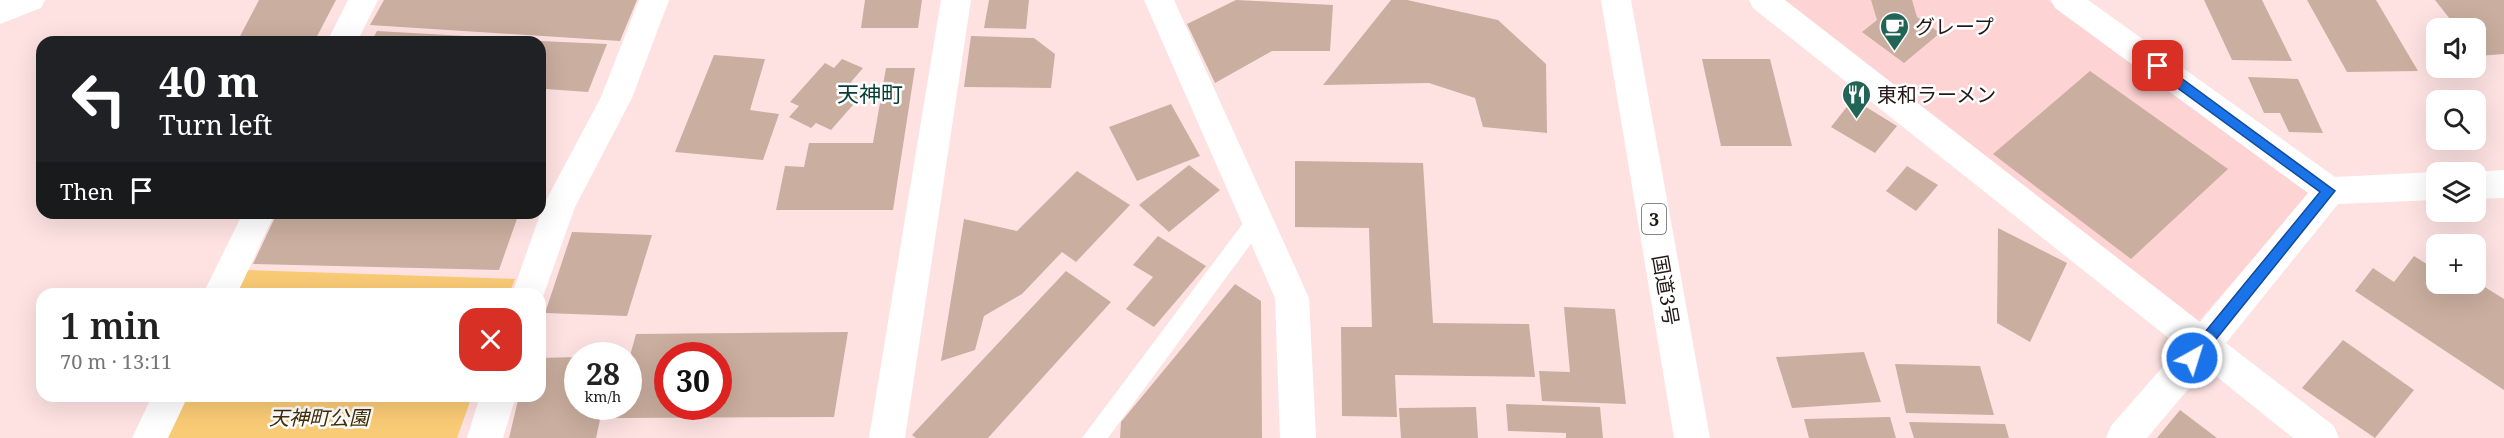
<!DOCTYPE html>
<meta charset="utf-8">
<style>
:root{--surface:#fff;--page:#f2f2f2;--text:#222;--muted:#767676}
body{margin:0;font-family:"Noto Serif","Noto Sans JP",serif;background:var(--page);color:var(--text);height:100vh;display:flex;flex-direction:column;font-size:22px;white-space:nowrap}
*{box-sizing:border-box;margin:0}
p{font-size:20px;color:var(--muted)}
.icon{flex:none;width:33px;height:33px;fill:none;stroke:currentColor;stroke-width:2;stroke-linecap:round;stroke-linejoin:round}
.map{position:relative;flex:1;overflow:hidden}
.side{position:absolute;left:36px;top:288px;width:510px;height:114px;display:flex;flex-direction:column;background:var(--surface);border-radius:18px;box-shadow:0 6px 24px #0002}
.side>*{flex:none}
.banner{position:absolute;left:36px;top:36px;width:510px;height:183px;border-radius:18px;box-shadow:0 6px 24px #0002;background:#202124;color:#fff;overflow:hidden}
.tools{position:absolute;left:2426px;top:18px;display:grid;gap:12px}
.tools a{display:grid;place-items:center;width:60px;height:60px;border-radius:12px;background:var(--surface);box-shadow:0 6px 24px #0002;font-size:30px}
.speed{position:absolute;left:564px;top:342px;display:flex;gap:12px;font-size:30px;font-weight:700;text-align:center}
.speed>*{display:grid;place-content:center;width:78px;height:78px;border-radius:50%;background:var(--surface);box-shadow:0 6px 24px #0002;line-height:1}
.speed small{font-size:15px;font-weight:400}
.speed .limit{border:9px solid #d22;background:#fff;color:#111}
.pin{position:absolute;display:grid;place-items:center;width:51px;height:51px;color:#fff;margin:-26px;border-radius:12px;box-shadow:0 3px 9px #0006}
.me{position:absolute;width:66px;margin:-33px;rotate:39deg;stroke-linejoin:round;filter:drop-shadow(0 0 4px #0008)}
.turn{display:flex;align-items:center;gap:21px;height:126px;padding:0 24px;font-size:27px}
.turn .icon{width:78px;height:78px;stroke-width:2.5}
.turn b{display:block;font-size:42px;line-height:51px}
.then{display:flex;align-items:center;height:57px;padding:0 24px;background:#0003;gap:12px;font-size:22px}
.round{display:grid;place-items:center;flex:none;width:63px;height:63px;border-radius:18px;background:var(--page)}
.headline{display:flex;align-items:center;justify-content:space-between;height:102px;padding:0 24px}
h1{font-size:36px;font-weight:600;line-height:45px}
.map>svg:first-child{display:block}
.built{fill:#fed3d3}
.green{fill:#facb76}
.building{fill:#caae9f;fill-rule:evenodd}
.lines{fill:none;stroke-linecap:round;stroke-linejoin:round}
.service{fill:#fff;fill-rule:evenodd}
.minor{fill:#fff;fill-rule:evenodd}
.trunk{fill:#fff;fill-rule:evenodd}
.route{fill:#1a73e8;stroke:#114b97;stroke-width:1.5}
.labels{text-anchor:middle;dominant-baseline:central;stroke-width:5;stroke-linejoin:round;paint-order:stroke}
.shield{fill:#fff;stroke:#655d5d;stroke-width:1.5}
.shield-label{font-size:18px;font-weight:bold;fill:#231717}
.poi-label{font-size:20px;fill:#231717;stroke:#fff;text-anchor:start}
.street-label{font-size:20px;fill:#231717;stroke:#fff}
.park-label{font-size:20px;font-style:italic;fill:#422e05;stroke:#fff}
.quarter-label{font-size:22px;fill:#043f34;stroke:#fff}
</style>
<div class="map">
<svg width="2504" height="438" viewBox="0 0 2504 438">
<rect width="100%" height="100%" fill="#fee2e2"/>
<!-- built -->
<polygon class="built" points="1780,0 2047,0 2314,189 2195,325"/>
<!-- green -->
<g class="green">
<polygon points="245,270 515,279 509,294 234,294"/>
<polygon points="185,396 472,396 457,438 164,438"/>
</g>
<!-- building -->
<g class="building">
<polygon points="259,0 336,0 314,42 237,42"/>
<polygon points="384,0 637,0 620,41 370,25"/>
<polygon points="865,0 922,0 918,28 861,28"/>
<polygon points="989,0 1029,0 1026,29 984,28"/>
<polygon points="1236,0 1333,5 1330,51 1272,51 1215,83 1187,24"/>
<polygon points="1391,0 1407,0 1498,20 1546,64 1547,133 1483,127 1475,98 1429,83 1323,85"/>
<polygon points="1871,0 1912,0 1917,17 1940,33 1904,63 1862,32 1877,20"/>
<polygon points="2204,0 2262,0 2292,61 2232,60"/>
<polygon points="2307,0 2376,0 2418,71 2347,72"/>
<polygon points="2435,0 2504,0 2504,54 2478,56 2475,53 2475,28 2457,28"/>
<polygon points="377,31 534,40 534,42 371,42"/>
<polygon points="971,36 1034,38 1055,54 1051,88 964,87"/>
<polygon points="540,41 607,44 588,92 546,89 540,102"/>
<polygon points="714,55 765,59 750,110 779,114 763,160 675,152"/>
<polygon points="842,59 863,68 851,82 867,89 831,130 816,123 811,128 789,117 799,106 790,102 825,63 834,68"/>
<polygon points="1702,59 1770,59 1792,146 1721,146"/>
<polygon points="886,68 915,68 893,210 776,210 785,166 804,167 809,143 873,143"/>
<polygon points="2090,71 2228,169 2131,259 1993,154"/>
<polygon points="2248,77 2298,79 2323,133 2289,132 2280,113 2264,113"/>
<polygon points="1853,99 1897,126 1875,153 1831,127"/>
<polygon points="1171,104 1200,156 1137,181 1109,127"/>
<polygon points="1295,161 1423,163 1433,323 1529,324 1535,377 1395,375 1397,417 1342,416 1341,327 1372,327 1369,228 1295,227"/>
<polygon points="1189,165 1220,190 1169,232 1139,205"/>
<polygon points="1907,166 1938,185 1916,211 1886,191"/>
<polygon points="1077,171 1130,205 1076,262 1062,252 1022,294 984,316 975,350 941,361 964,219 1017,231"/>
<polygon points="277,213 519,213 499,270 253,264"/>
<polygon points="1998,228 2067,263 2030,342 1997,323"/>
<polygon points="572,232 652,235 627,316 545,313"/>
<polygon points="1158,236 1206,266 1154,327 1126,309 1153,277 1133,265"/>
<polygon points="2414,256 2436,270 2436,284 2475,284 2475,281 2504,299 2504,390 2355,291 2373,268 2394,282"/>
<polygon points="1066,271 1111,302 988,438 916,438 912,435"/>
<polygon points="1235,284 1261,301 1262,438 1120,438 1121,422"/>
<polygon points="1564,307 1615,309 1626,404 1542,401 1539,371 1570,372"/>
<path d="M848,332L834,417L615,418L618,406H628V363L636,334ZM668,356H718V406H668Z"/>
<polygon points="2343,340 2414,390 2375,438 2302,388"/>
<polygon points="1864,352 1881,402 1792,408 1776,357"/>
<polygon points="578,357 578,406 603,406 596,438 509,438 519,396 540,396 540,358"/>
<polygon points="1895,364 1980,366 1994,415 1906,413"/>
<polygon points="1506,404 1600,407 1603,438 1566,438 1566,433 1508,431"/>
<polygon points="1476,407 1478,438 1401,438 1399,408"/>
<polygon points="2180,410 2217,438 2157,438"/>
<polygon points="1890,417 1896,438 1809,438 1804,419"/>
<polygon points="1909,422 2005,424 2009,438 1914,438"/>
</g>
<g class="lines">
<!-- service -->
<polygon class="service" points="1257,211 1264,214 1268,220 1264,226 1108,438 1082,438 1250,214"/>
<!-- minor -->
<g class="minor">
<polygon points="0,0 45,0 41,8 0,24"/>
<polygon points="348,0 378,0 357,42 327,42"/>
<polygon points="639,0 669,0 632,98 575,207 540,305 540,294 512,294 543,206 601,97"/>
<polygon points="941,0 971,0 905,438 869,438"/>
<polygon points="1144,0 1174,0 1309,298 1316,438 1280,438 1275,298"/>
<polygon points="1749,0 1785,0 2200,322 2308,193 2055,8 2051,0 2088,0 2335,177 2436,172 2436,200 2338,204 2226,343 2334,426 2339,438 2293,438 2206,368 2147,438 2106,438 2111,426 2180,347 1753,8"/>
<polygon points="2504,170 2504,198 2475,199 2475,172 2472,172"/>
<polygon points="243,213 275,213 237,294 203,294"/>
<polygon points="152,396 188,396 168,438 132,438"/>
<polygon points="480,396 516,396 503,438 467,438"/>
</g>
<!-- trunk -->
<polygon class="trunk" points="1601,0 1631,0 1710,438 1674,438"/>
</g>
<!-- route -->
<polygon class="route" points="2158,61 2335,191 2197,363 2192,365 2184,358 2187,354 2320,192 2153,70 2153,62"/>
<!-- icons -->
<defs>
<symbol id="cafe-pin" viewBox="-11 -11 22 30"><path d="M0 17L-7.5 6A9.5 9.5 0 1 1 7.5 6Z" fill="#226556" stroke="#fff"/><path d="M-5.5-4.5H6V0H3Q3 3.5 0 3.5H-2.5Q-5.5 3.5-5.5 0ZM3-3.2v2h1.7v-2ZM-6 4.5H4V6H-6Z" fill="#fff"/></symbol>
<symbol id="restaurant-pin" viewBox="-11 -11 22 30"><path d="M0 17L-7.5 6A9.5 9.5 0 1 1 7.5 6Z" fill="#226556" stroke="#fff"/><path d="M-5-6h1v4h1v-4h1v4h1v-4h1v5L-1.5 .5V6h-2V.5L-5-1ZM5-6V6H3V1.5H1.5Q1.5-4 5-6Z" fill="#fff"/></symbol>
</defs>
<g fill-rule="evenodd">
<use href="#cafe-pin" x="1878" y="10" width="33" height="45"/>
<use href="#restaurant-pin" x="1840" y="78" width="33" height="45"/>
</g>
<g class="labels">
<!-- shield labels -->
<rect class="shield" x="1642" y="204" width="24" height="30" rx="4.5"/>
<g class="shield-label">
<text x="1654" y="219">3</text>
</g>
<!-- poi labels -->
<g class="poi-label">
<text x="1915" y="26">グレープ</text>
<text x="1877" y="94">東和ラーメン</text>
</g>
<!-- street labels -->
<g class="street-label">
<text transform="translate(1666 290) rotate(80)">国道3号</text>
</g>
<!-- park labels -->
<g class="park-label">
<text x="319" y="417">天神町公園</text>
</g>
<!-- quarter labels -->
<g class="quarter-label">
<text x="870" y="93">天神町</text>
</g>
</g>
</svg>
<div class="tools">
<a><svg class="icon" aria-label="sound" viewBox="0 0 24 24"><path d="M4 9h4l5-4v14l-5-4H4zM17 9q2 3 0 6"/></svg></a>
<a><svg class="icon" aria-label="search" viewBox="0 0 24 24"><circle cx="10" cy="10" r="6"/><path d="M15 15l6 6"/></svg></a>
<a><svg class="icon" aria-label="layers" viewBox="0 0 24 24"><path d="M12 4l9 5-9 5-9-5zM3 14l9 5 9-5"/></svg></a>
<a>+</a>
</div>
<div class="speed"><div>28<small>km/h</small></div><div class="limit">30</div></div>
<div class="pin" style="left:2158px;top:66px;background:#d93025"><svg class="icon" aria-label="arrive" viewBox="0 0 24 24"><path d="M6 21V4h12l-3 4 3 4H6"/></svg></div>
<svg class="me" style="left:2192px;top:358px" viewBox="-20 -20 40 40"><circle r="17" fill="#1a73e8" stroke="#fff" stroke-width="3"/><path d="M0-11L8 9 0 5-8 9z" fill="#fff"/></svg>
<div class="banner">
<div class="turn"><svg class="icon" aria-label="left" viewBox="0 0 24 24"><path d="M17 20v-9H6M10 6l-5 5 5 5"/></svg><div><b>40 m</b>Turn left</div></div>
<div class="then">Then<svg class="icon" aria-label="arrive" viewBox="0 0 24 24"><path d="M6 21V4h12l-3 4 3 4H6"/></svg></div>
</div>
<section class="side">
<div class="headline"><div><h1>1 min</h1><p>70 m · 13:11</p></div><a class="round" style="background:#d93025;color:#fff"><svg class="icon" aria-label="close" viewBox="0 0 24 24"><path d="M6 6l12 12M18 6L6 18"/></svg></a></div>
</section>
</div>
